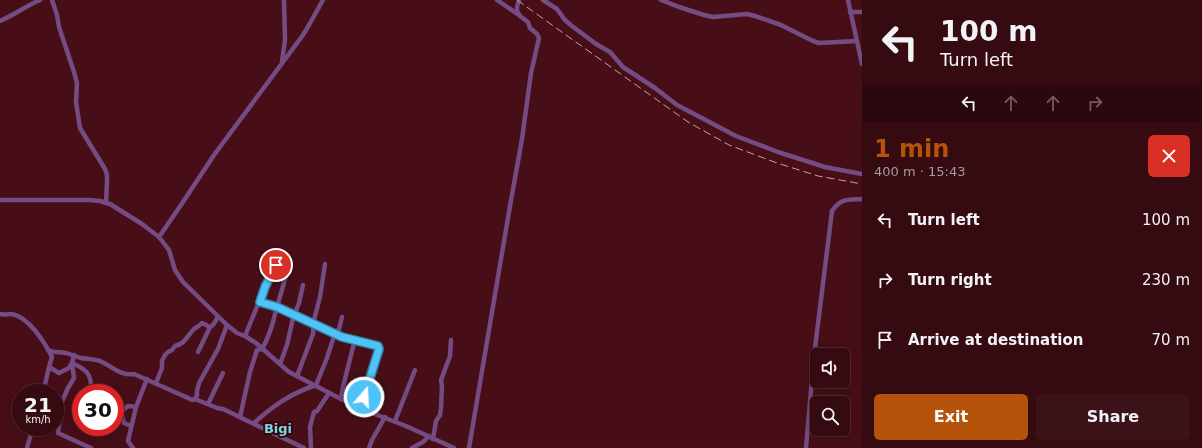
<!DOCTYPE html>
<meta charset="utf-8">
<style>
:root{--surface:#350a11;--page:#3d131a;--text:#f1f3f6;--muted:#aa9a9f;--line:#4f2b31;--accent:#b45309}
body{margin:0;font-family:"DejaVu Sans",sans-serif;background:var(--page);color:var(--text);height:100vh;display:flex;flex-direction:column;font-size:15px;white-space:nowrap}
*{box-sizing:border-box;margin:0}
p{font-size:13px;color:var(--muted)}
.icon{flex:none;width:22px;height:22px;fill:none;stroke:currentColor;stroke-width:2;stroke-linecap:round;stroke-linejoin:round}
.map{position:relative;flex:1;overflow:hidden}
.sheet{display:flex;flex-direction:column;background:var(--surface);width:340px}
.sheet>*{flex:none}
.guide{background:#350a11;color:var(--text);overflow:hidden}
.tools{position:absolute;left:810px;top:348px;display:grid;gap:8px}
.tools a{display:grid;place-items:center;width:40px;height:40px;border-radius:6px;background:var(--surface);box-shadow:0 2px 10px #0003,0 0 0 1px var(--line);font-size:20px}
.speed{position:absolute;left:12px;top:384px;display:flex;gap:8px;font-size:20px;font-weight:700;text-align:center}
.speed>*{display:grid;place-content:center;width:52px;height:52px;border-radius:50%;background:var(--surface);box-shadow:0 2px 10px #0003,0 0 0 1px var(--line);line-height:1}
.speed small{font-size:10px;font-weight:400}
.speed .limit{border:6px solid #d22;background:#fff;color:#111}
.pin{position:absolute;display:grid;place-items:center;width:34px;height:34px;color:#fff;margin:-17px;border:2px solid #fff;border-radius:50%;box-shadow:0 1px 4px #0007}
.me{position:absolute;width:44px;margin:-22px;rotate:19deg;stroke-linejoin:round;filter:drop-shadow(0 0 3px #0008)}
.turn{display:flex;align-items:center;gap:14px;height:84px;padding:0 12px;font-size:18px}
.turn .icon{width:52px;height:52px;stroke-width:2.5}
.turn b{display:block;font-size:28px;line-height:34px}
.lanes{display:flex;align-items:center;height:38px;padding:0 12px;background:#0003;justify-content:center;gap:20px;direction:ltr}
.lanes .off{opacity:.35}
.round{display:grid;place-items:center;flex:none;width:42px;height:42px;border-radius:6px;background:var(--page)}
.headline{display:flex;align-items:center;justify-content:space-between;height:68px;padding:0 12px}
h1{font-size:24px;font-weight:700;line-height:30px;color:var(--accent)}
.action{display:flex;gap:8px;margin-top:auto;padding:8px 12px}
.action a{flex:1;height:46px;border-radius:6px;background:var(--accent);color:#fff;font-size:16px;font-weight:700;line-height:46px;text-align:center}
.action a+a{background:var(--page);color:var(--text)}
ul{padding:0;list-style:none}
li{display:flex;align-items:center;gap:12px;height:60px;padding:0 12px}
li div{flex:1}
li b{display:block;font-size:15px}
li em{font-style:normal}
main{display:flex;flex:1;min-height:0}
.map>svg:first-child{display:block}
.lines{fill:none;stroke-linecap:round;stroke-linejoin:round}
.street{stroke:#754b84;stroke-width:4.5}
.rail{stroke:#ca9ea1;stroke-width:1;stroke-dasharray:8 4;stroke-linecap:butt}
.route-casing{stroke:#337fa1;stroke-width:10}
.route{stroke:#4fc3f7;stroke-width:7}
.labels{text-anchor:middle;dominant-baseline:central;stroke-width:4;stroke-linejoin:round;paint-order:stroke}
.quarter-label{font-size:13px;font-weight:bold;fill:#70ddde;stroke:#3c020e}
</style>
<main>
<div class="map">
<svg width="862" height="448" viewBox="0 0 862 448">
<rect width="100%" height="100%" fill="#470e17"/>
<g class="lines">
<!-- street -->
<g class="street">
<polyline points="52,0 57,15 59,27 74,72 77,83 76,102 80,128 105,169 107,175 107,182 106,203"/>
<polyline points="497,0 519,15"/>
<polyline points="543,0 557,9 565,20 572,26 596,44 610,52 623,67 655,88 677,105 736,136 778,152 825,167 862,174"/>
<polyline points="661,0 679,7 704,15 713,17 747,14 755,16 781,25 813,41 819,43 857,41"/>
<polyline points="848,0 862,64"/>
<polyline points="850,12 862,12"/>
<path d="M0,21C14,15 26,6 40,0"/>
<polyline points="282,61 285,40 284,0"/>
<polyline points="0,200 90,200 100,201 110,204 142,224 159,237 169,250 175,270 183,282 227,325 237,333 245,336 256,343 289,372 341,399 372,413 406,426 454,448"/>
<polyline points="159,237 183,202 214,155 303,35 309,25 323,0"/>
<path d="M260,302C293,311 322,331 355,341"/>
<path d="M0,314C4,315 9,314 12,314C29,317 45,343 52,357L49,367L59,373L69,368L72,363C88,370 92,375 91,393"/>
<path d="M48,350C56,354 59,351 66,353C71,354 76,357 81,358C87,359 94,359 100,361C112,366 120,376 134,374L186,397L192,400L195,399L217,408L223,409L304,448"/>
<polyline points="198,352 210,327"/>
<polyline points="280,364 287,345 293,318 299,303 303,285"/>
<polyline points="297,376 313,334 314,320 320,297 325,264"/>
<path d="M156,383L162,368V361L165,355L168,352L172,350L175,346C185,344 188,335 194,329C197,327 199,326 202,323L210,327L213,325L218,317"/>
<polyline points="43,393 49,367"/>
<polyline points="195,399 197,395 197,391 199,383 218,349 227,325"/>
<polyline points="341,399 343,387 353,347 355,341 378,346 379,349 360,407"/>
<polyline points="208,404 223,373"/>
<polyline points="115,409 121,412 124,423 131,426"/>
<polyline points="121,412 128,406 136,407"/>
<polyline points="55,416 60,418 58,433 91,448"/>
<polyline points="61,416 60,406 68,388 74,378 72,363 74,355"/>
<path d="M240,417L250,372L257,350L262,349C270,336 273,322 277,307C281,292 287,277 288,261L279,260L265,287L245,336"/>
<polyline points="395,421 415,370"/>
<path d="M254,423C274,405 290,394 316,385L327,358L335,333L339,329L342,317"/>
<polyline points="433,439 436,421 440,415 441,408 442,386 441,380 450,356 451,340"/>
<polyline points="27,448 33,427"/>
<polyline points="133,448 128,441 136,407 147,379"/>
<polyline points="311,448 310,427 314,412 317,411 329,393"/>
<polyline points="369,448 372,440 385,417"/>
<polyline points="412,448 423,442 429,436"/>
<polyline points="469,448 510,206 522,139 531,73 539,38 537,34 530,28 528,22 520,16 517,11 517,7 519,0"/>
<path d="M806,448L814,356L832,211C841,198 848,200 862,199"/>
</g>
<!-- rail -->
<polyline class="rail" points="517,0 688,122 729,145 777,163 818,176 862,184"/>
</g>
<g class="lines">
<defs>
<polyline id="route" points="276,265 265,287 260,302 277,307 342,337 378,346 379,349 364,397"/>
</defs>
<!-- route casing -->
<use href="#route" class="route-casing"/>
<!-- route -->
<use href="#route" class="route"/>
</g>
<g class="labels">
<!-- quarter labels -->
<g class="quarter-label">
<text x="278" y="428">Bigi</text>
</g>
</g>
</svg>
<div class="tools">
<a><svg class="icon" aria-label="sound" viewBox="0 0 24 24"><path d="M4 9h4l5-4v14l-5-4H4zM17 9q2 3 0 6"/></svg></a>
<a><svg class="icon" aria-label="search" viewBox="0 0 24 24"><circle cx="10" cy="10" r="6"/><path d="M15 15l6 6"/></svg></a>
</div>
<div class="speed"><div>21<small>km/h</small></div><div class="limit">30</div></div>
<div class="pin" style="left:276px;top:265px;background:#d93025"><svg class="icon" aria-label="arrive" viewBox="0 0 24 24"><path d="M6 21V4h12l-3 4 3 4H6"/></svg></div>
<svg class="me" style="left:364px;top:397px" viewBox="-20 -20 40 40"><circle r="17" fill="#4fc3f7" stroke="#fff" stroke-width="3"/><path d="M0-11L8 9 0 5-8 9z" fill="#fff"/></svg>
</div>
<section class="sheet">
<div class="guide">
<div class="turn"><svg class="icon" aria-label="left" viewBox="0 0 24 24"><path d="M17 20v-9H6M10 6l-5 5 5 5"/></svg><div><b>100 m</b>Turn left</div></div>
<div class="lanes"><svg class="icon" aria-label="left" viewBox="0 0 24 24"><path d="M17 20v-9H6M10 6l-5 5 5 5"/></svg><svg class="icon off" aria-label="ahead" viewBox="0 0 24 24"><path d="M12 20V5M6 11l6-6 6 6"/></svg><svg class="icon off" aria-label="ahead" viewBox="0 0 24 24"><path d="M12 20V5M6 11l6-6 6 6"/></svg><svg class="icon off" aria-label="right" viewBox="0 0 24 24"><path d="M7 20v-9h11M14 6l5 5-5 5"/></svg></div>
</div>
<div class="headline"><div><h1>1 min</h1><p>400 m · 15:43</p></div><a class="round" style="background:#d93025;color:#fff"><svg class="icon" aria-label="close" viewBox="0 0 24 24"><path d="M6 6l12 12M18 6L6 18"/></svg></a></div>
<ul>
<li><svg class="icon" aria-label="left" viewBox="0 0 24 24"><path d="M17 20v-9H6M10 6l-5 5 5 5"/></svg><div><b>Turn left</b></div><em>100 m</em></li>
<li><svg class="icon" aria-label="right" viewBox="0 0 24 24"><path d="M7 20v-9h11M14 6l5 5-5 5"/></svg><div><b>Turn right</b></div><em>230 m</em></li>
<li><svg class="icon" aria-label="arrive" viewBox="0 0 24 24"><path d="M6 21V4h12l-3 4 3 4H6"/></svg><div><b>Arrive at destination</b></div><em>70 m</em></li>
</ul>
<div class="action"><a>Exit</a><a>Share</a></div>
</section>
</main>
